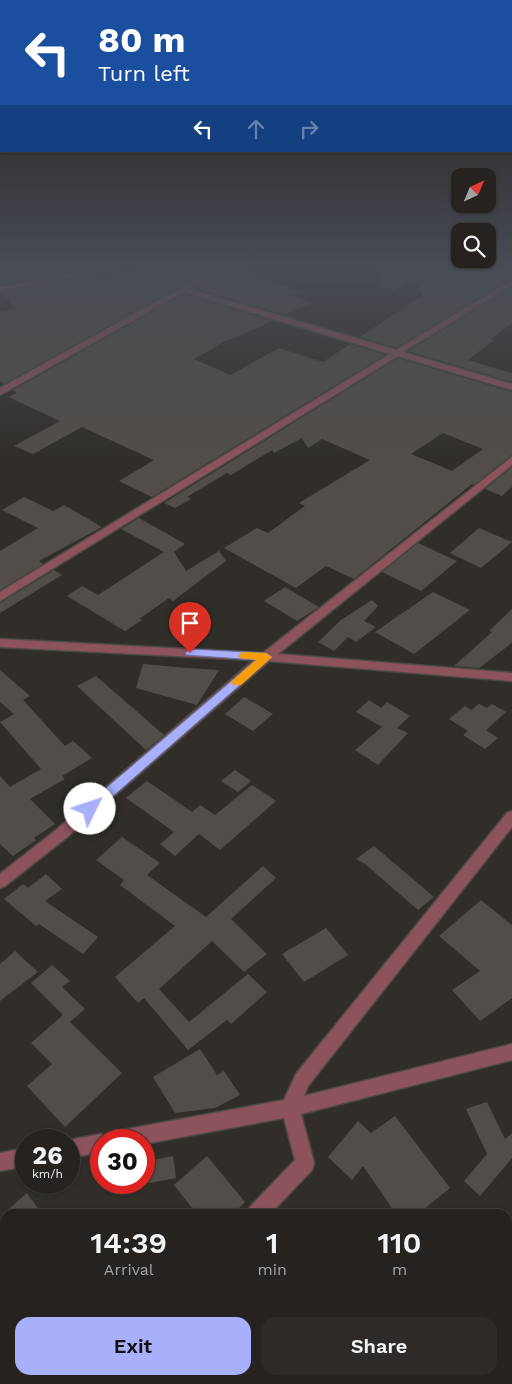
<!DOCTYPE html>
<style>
:root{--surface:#25221f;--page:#2d2a28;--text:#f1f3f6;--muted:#a3a4a4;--line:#423f3d;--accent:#a8b0fc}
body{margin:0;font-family:"Work Sans",sans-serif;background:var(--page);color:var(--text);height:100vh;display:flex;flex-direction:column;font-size:19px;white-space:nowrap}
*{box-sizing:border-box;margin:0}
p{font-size:16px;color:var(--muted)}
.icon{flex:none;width:28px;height:28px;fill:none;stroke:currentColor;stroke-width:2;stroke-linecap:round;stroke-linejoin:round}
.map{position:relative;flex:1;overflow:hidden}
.drawer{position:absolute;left:0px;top:1209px;width:512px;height:176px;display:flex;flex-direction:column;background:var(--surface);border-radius:15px 15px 0 0;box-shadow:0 1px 4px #0004,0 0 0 1px var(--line)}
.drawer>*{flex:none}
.guide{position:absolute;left:0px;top:0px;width:512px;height:152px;box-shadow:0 1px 4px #0004,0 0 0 1px var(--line);background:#1a4fa0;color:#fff;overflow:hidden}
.needle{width:32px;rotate:44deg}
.tools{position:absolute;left:451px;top:168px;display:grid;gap:10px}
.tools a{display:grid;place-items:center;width:45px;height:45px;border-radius:10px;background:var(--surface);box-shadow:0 1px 4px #0004,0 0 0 1px var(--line);font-size:25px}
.speed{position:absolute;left:15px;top:1129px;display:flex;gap:10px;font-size:25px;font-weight:700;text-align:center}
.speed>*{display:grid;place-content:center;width:65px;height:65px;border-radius:50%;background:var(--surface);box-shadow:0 1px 4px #0004,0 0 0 1px var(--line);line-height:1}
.speed small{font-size:12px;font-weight:400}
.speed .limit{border:8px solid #d22;background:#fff;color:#111}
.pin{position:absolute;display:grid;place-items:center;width:42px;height:42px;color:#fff;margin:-51px -21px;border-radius:50% 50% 50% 0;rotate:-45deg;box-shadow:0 0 5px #0007}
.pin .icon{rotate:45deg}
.me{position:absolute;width:55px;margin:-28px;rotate:49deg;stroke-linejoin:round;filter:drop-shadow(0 0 4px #0008)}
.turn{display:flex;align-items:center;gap:18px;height:105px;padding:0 15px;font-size:22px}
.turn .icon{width:65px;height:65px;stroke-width:2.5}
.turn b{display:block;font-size:35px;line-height:42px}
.lanes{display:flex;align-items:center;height:48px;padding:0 15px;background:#0003;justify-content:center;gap:25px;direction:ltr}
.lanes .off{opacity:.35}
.eta{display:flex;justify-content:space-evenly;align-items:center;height:85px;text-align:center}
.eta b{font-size:30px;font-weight:600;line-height:35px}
.primary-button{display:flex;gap:10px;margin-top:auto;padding:10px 15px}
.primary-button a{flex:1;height:58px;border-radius:15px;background:var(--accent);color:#111;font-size:20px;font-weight:600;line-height:58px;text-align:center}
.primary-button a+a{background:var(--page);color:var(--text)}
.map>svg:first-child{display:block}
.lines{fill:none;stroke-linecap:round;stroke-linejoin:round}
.river{fill:#052130;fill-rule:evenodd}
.building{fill:#524d48;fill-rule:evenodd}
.street-casing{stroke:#4d4a46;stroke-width:3}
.street{fill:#8c535d;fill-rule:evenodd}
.route{fill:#a8b0fc;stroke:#6d72a4}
.slow{fill:#f59e0b}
</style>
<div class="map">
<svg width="512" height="1384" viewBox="0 0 512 1384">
<rect width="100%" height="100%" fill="#312e29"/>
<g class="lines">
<!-- river -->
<polygon class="river" points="53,267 105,267 101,271 94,273 0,289 0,275"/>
</g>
<!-- building -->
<g class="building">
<polygon points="10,267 92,267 92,268 0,285 0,269"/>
<polygon points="179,267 215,267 4,384 0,381 0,312 16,309 2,292 92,275 92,277"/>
<polygon points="229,267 236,267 301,292 293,296 313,303 285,315 194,288"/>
<polygon points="383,267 512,267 512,278 396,348 360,337 423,295 414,280 391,291 380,287"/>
<polygon points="512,287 512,323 491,339 494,340 468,360 512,373 512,382 408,351"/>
<polygon points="184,294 273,321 224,342 194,359 230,375 279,348 323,362 350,344 385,355 152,497 119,481 154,460 82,427 33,454 14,446 60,421 8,397 17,393 13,390"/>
<path d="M398,358L512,392V455L474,485L472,484L354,579L326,566L296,588L224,548L257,528L268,533L305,506L299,503L370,460L322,439L308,448L302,438L274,453L272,450L231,475L227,473L187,497L191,499L175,508L164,503ZM443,433L483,449L452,471L411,454Z"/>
<polygon points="512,467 512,487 502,496 485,489"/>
<polygon points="24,497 53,511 64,505 102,527 39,561 43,564 0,590 0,551 38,528 2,510"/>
<polygon points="139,518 185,544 174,552 186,571 219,551 226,561 173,601 169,598 139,619 142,620 125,631 67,596 82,586 98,595 164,552 121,529"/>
<polygon points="479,528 512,542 481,568 450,553"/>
<polygon points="418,543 457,561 421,591 382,572"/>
<polygon points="54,570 62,575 0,613 0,603"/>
<polygon points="285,587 319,607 297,621 264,601"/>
<polygon points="433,592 470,610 414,654 375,632"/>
<polygon points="372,600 378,606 364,621 376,627 356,642 348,637 334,651 318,642 341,620"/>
<polygon points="512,609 512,643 479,668 454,666 492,632 489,631"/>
<polygon points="143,664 188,668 219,670 197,705 136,688"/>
<polygon points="0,670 30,696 23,700 65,746 73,741 92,758 62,776 65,779 30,799 55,824 34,838 36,840 13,856 0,844 0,776 10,787 41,769 0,722 14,714 0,702"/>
<polygon points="96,676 164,735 146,750 77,686"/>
<polygon points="244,697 273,714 253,731 225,714"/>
<polygon points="369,700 381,708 387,702 410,716 397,728 408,733 378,765 355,750 382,727 356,712"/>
<polygon points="479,704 487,708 492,704 506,712 486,730 498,738 485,749 463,735 468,731 449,719 465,706 471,710"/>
<polygon points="235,770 251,781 238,792 221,781"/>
<polygon points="147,781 192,812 200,805 215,815 252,785 276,801 220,850 199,834 175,856 160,844 174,832 126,798"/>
<polygon points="122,837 160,863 147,875 206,917 263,866 276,878 231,919 267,954 244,972 212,941 159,989 189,1022 248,974 267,992 231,1024 227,1020 188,1050 144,998 138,1003 115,977 175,926 120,885 124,880 96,860"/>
<polygon points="374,846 434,897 418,910 364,863 356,859"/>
<polygon points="46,874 62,889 45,901 98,937 83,954 39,924 36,926 4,899 23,884 28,888"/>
<polygon points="481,900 512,925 512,998 480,1021 452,990 480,971 439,936"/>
<polygon points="326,928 348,955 304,982 282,954"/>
<polygon points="15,951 38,972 0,1001 0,964"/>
<polygon points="52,965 70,981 62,987 85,1009 70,1022 122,1073 65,1127 27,1086 52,1064 31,1043 63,1015 31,983"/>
<polygon points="200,1049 217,1075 224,1071 240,1095 215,1108 175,1113 153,1077"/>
<polygon points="487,1102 505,1139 512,1133 512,1158 480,1196 464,1181 487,1154 466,1109"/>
<polygon points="395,1116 450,1188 418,1214 396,1214 363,1166 352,1180 328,1157 358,1121 371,1133"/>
<polygon points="173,1156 176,1178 144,1184 144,1162"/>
<polygon points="207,1156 245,1202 233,1214 197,1214 174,1185"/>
<polygon points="27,1193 42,1214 3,1214"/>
</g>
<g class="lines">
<defs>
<g id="street">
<polygon points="106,267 121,267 0,291 0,287"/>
<polygon points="219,267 227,267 189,289 396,350 512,280 512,285 403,352 512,384 512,390 398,356 0,601 0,592 390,354 184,292 0,395 0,388"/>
<polygon points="512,457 512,465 278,654 512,673 512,681 269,661 66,838 5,886 0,888 0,874 56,830 254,660 0,647 0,639 263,653"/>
<polygon points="512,811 512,827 308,1086 304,1096 512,1044 512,1060 301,1114 314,1163 312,1170 270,1214 248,1214 250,1207 295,1160 284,1118 144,1144 144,1140 101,1140 101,1152 69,1158 69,1140 101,1134 108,1139 111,1134 117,1131 284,1100 296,1074 507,813"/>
<polygon points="26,1148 26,1166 0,1171 0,1153"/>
<polygon points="87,1380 111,1380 109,1384 85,1384"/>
</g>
</defs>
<!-- street casing -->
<use href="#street" class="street-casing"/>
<!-- street -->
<use href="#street" class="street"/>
</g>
<!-- sky -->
<linearGradient id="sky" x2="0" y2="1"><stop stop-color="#1b1917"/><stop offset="0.58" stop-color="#484c54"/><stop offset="1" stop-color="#484c54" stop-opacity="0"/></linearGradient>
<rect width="512" height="461" fill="url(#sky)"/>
<!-- route -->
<polygon class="route" points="190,649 266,653 272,657 95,812 86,812 84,809 86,805 256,660 186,655 185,653"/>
<!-- slow -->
<polygon class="slow" points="243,652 266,653 272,657 241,685 233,685 231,682 233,680 256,660 240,658 238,656"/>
</svg>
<div class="tools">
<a><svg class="needle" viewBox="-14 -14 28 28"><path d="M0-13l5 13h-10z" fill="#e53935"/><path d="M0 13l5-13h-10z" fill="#a3a4a4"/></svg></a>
<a><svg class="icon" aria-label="search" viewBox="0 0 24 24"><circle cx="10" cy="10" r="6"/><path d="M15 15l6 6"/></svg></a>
</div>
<div class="speed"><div>26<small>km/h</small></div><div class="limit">30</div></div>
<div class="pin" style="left:190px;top:653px;background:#d93025"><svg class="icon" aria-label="arrive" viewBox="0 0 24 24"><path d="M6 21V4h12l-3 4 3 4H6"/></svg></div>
<svg class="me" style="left:90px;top:809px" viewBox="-20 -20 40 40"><circle r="19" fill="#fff"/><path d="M0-13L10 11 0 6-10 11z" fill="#a8b0fc"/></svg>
<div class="guide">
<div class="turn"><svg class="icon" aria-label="left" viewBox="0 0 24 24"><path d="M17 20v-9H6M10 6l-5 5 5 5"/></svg><div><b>80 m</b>Turn left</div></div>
<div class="lanes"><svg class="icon" aria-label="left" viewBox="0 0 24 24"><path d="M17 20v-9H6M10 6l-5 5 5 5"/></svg><svg class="icon off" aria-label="ahead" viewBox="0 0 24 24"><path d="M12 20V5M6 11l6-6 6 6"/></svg><svg class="icon off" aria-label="right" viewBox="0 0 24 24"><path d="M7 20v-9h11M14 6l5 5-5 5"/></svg></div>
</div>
<section class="drawer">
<div class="eta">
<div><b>14:39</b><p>Arrival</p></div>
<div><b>1</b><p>min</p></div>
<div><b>110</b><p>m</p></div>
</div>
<div class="primary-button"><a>Exit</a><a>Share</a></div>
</section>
</div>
